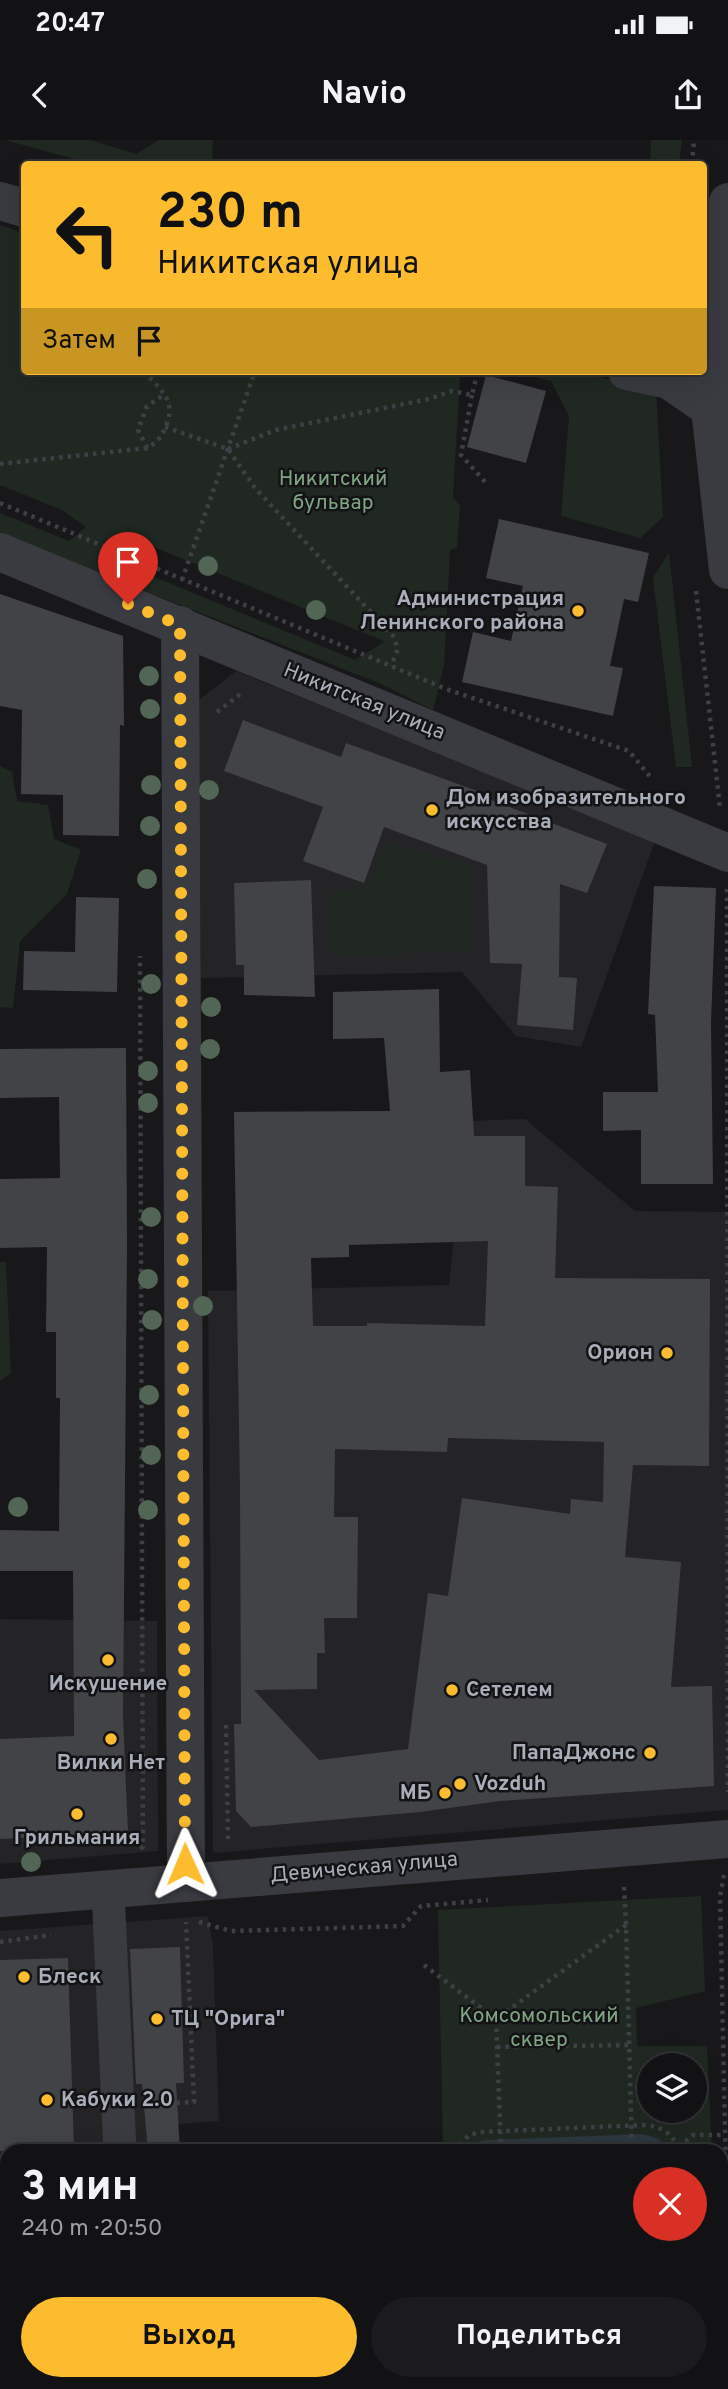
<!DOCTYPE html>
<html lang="ru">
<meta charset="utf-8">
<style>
:root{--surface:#121214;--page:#1b1b1d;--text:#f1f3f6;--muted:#9c9ea0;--line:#313234;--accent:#fcbc2e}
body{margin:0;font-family:Overpass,sans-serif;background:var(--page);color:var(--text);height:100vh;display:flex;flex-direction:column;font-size:26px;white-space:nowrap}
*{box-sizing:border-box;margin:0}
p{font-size:23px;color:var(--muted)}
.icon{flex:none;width:38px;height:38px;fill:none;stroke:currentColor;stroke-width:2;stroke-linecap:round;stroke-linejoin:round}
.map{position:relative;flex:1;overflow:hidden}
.sheet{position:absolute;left:0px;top:2004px;width:728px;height:247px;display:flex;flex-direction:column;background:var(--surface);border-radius:21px 21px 0 0;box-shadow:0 7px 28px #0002,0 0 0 2px var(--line)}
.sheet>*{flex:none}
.banner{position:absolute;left:21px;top:21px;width:686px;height:214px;border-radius:7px;box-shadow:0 7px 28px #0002,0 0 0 2px var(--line);background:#fcbc2e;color:#111;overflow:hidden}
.tools{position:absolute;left:637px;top:1913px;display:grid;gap:14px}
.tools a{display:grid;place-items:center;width:70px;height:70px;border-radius:50%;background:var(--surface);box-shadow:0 7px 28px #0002,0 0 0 2px var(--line);font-size:35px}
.pin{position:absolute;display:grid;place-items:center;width:60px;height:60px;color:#fff;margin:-72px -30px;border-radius:50% 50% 50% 0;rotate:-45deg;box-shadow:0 0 7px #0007}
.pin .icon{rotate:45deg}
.me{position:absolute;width:77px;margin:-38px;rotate:359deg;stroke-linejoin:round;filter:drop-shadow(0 0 5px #0008)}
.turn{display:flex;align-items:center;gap:24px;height:147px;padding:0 21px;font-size:32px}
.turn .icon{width:91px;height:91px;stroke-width:2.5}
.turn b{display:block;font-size:49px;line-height:60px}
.then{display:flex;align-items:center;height:66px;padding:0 21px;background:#0003;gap:14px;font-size:26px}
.round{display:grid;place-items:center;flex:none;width:74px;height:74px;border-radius:37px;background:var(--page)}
.headline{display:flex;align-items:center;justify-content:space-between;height:119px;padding:0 21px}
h1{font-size:42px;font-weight:700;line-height:52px}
.action{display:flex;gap:14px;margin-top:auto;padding:14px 21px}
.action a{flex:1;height:80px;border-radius:42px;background:var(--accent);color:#111;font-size:28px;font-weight:700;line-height:80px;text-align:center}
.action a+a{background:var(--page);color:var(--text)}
.status{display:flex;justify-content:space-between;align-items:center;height:49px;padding:0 35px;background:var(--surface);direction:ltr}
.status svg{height:19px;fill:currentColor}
header{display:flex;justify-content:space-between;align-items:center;height:91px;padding:0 21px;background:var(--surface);font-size:32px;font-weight:700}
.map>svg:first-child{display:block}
.built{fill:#242427}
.green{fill:#1f2921;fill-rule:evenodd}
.water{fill:#2d373f}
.building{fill:#424347;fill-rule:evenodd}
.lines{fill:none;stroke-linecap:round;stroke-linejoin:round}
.path{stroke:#3e4046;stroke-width:4.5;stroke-dasharray:3.5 5;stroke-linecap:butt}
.pedestrian{stroke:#3a3b41;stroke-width:33}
.minor{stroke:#3a3b41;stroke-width:38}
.tree{fill:#516654}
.route{stroke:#fcbc2e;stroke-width:12;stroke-dasharray:0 21.6}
.poi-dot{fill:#fcbc2e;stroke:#131315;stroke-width:2.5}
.labels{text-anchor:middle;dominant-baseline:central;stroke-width:5;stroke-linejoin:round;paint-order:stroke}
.park-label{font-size:21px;fill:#7fa683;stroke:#131315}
.poi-label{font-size:21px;font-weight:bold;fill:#a9aebb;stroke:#131315;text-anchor:start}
.street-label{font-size:21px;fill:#a9aebb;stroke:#131315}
</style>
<div class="status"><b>20:47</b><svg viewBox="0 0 49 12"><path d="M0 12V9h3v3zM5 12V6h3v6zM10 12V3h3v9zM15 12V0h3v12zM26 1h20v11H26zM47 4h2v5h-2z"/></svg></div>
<header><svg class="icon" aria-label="back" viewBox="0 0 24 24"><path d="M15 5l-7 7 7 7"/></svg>Navio<svg class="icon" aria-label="share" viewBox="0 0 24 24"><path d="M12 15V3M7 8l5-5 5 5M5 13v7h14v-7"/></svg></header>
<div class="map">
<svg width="728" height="2249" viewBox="0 0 728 2249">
<rect width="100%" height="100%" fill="#18181a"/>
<!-- built -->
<g class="built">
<polygon points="236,531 655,701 581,907 516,896 462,832 201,838 199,560"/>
<polygon points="525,979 635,1071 728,1072 728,1670 213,1713 208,1151 449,1145 466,981"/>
<polygon points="0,1479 157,1481 158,1711 0,1724"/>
<polygon points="208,1776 213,1807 219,1981 146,1986 148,2011 7,2011 7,2244 158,2244 158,2249 0,2249 0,1791"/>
</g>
<!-- green -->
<g class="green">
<polygon points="5,0 91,0 136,14 159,0 213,0 212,24 92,24"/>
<polygon points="651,0 682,0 679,24 650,24"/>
<path d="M0,85L24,93V231H458L455,235L460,236L453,357L460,366L457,408L450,410L444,525L433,570L379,543L0,394V373L69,401L86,387L62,370L0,345ZM156,408L384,501V502L355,520L133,428Z"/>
<polygon points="508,231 572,231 656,250 663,377 640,398 561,376 569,276 551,241"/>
<polygon points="669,413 692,627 676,627 653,437"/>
<polygon points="0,626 12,632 17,661 48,665 54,699 81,710 67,754 20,801 13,868 0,867"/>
<polygon points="392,705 469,726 473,810 339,816 330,811 327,799 328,755 370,744 384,708"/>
<polygon points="0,1122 6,1122 11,1233 0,1241"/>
<path d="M701,1756L705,1851L636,1868L637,1906H707L712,2011H443L438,1770ZM649,1925H695V1970H649Z"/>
<rect x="448" y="2244" width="273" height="5"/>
</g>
<!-- water -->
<polygon class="water" points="643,1994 659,1999 669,2011 466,2011 477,2002 486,2000"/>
<!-- building -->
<g class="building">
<polygon points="486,235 546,251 526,323 467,307"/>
<polygon points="499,379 649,413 638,462 624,459 610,526 623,528 613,576 462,542 473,492 511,501 523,446 486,438"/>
<polygon points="0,454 123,496 124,586 120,585 119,696 63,695 63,655 21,654 22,570 0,566"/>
<polygon points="243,580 341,617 346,603 480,652 478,655 607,704 587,753 560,744 559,837 577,838 573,890 517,885 522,824 490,823 487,725 384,687 364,743 303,721 323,667 224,631"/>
<polygon points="311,740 315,857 244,855 244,825 236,825 234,743"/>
<polygon points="654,746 716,748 711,883 713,1044 641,1044 641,990 603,991 603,952 658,952 655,875 648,874"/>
<polygon points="76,757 119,758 117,852 23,850 24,811 75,812"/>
<path d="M439,849L440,932L470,930L474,996H525V1046L558,1047L555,1138L710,1139L709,1326L633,1325L625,1417L681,1422L671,1547L712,1546L714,1646L500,1661L420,1672L251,1687L236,1671L234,1584H241L240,1349L234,972L390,971L384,898L333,899V852ZM488,1101L485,1186L367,1183V1186H313L311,1118L349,1117V1105ZM448,1298L604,1302L603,1362L571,1359L570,1374L462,1358L448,1456L428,1453L408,1609L319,1620L254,1550L317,1549V1513H325L324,1478H357L358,1377H334L335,1309L447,1312Z"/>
<polygon points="126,908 127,1107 123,1576 128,1693 0,1699 0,1599 74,1596 73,1431 0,1431 0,1390 59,1391 60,1258 56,1258 56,1192 46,1192 47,1107 0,1108 0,1039 60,1038 59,957 0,958 0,909"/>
<polygon points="180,1807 184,1943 176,1943 180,2011 148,2011 142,1944 136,1944 130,1809"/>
<polygon points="68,1818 74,2011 0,2011 0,1820"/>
</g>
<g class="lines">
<!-- path -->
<g class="path">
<polyline points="692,24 694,0"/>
<polyline points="472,255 461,315 487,344"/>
<polyline points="165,287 228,309 255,348 393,496 398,509 391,526"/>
<polyline points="147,308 138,290 147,266 165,254"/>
<polyline points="228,309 276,290 429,259 452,251 472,255 478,231"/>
<path d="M0,324L147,308C159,301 162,296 167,283C176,259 158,247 143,231"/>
<polyline points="0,363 446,549 629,611 652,639"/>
<polyline points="182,440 255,231"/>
<polyline points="696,451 720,668"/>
<polyline points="217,572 243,552"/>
<polyline points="727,749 728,1652"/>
<polyline points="226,1585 228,1701"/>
<polyline points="140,1708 143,1707 140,816"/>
<polyline points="724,1735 720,1757 728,2128"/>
<polyline points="624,1747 626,1785"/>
<polyline points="199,1782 231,1791 403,1786 421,1766 488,1760"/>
<polyline points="0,1802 51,1795"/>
<polyline points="424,1825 496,1879"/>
<polyline points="497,1907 628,1905"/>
<polyline points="151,1964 194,1962 186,1782"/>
<polyline points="679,2007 693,1995 725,1995"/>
<path d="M454,2011L469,1995L480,1992L643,1985C661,1986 673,1993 679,2011"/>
<polyline points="501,2011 496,1879 626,1785 632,2011"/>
<polyline points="479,2244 490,2249"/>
<polyline points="509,2244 509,2249"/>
<polyline points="638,2244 638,2249"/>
</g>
<!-- pedestrian -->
<g class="pedestrian">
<polyline points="108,1750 120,2011"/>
<polyline points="128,2244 128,2249"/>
</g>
<!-- minor -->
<g class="minor">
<polyline points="0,61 24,68"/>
<polyline points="728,62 710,268 728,430"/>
<polyline points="627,231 669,240 727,280"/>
<polyline points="0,412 728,713"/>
<polyline points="180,485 186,1743"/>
<polyline points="0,1758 728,1699"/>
</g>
</g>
<!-- trees -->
<g class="tree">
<circle cx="208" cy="426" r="10"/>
<circle cx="316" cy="470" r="10"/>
<circle cx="149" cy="536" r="10"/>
<circle cx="150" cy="569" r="10"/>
<circle cx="151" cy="645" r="10"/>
<circle cx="209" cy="650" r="10"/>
<circle cx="150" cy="686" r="10"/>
<circle cx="147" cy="739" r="10"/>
<circle cx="151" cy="844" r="10"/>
<circle cx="211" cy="867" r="10"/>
<circle cx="210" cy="909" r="10"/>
<circle cx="148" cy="931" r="10"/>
<circle cx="148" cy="963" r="10"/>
<circle cx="151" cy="1077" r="10"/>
<circle cx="148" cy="1139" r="10"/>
<circle cx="203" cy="1166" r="10"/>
<circle cx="152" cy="1180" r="10"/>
<circle cx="149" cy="1255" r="10"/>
<circle cx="151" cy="1315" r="10"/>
<circle cx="18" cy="1367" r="10"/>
<circle cx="148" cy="1370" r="10"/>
<circle cx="31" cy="1722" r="10"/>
</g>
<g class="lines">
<!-- route -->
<polyline class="route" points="128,464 180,485 185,1724"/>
</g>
<!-- markers -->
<g class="poi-dot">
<circle cx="578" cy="471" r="7"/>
<circle cx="432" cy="670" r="7"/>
<circle cx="667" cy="1213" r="7"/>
<circle cx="108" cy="1520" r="7"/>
<circle cx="452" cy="1550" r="7"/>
<circle cx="111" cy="1599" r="7"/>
<circle cx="650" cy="1613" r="7"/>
<circle cx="460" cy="1644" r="7"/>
<circle cx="445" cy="1653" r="7"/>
<circle cx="77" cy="1674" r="7"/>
<circle cx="24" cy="1837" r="7"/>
<circle cx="157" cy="1879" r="7"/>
<circle cx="47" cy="1960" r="7"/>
</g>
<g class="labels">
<!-- park labels -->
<g class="park-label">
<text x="333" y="339">Никитский<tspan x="333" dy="24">бульвар</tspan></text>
<text x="539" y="1876">Комсомольский<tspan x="539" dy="24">сквер</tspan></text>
</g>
<!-- poi labels -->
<g class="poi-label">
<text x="564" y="459" text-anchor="end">Администрация<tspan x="564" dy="24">Ленинского района</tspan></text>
<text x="446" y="658">Дом изобразительного<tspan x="446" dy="24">искусства</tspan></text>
<text x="653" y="1213" text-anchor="end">Орион</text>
<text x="108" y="1544" text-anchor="middle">Искушение</text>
<text x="466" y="1550">Сетелем</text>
<text x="636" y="1613" text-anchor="end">ПапаДжонс</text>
<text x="111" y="1623" text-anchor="middle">Вилки Нет</text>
<text x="474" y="1644">Vozduh</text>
<text x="431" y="1653" text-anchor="end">МБ</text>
<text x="77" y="1698" text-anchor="middle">Грильмания</text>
<text x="38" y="1837">Блеск</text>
<text x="171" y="1879">ТЦ "Орига"</text>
<text x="61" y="1960">Кабуки 2.0</text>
</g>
<!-- street labels -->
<g class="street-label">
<text transform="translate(364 562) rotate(22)">Никитская улица</text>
<text transform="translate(364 1728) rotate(-5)">Девическая улица</text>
</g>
</g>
</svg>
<div class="tools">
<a><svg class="icon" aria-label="layers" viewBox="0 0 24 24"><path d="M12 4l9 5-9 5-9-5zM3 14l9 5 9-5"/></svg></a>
</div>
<div class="pin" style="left:128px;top:464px;background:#d93025"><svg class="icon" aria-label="arrive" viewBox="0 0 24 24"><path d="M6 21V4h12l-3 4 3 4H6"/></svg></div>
<svg class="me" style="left:185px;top:1724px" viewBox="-20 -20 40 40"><path d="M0-17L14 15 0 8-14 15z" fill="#fcbc2e" stroke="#fff" stroke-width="4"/></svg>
<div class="banner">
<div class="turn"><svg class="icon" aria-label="left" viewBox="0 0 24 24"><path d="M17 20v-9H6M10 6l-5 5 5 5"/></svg><div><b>230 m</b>Никитская улица</div></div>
<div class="then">Затем<svg class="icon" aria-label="arrive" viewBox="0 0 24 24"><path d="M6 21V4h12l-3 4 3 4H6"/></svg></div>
</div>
<section class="sheet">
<div class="headline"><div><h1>3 мин</h1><p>240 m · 20:50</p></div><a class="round" style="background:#d93025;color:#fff"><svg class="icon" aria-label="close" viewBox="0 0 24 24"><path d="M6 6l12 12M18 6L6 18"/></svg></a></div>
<div class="action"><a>Выход</a><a>Поделиться</a></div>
</section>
</div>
